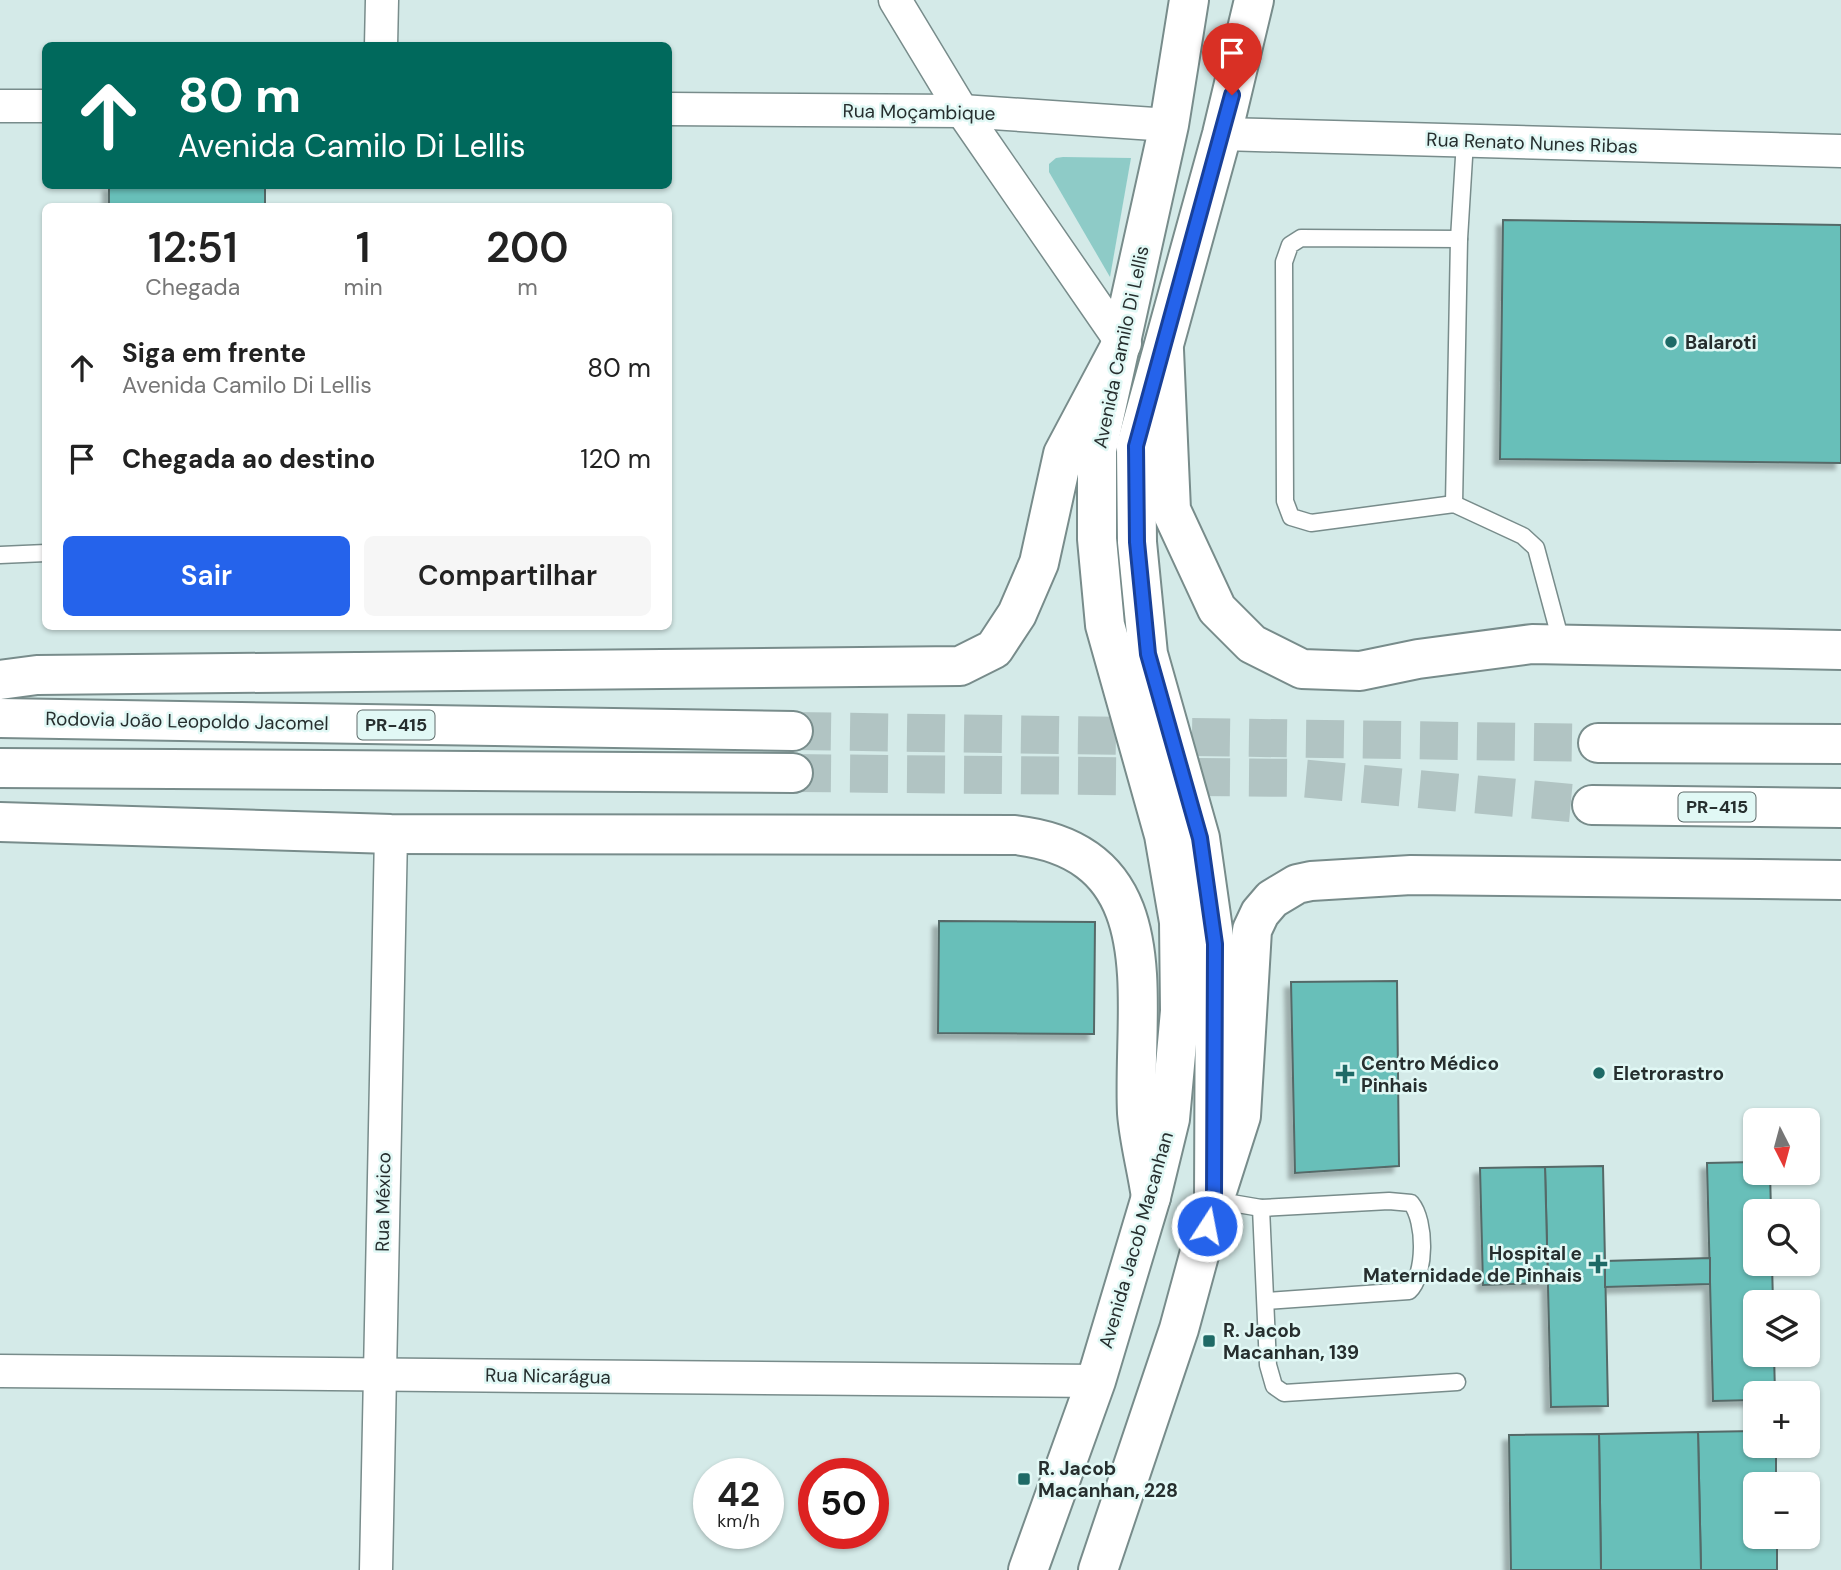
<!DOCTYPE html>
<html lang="pt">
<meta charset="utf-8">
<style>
:root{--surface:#fff;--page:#f6f6f6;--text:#222;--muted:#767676;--accent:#2563eb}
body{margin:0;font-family:"DM Sans",sans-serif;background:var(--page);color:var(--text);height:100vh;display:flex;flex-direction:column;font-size:26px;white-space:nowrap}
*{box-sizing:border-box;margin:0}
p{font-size:23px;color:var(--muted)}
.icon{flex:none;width:38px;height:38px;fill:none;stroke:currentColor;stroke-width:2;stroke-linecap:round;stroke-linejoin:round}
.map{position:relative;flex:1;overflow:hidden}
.drawer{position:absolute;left:42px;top:203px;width:630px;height:427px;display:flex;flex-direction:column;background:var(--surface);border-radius:10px;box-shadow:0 2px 5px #0004}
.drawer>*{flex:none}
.top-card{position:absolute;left:42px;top:42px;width:630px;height:147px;border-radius:10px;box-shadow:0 2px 5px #0004;background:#00695c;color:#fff;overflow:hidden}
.needle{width:46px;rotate:174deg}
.fabs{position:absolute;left:1743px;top:1108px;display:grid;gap:14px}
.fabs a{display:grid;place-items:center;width:77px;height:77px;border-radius:10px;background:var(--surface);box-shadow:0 2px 5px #0004;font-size:35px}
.speed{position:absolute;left:693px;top:1458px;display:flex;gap:14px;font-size:35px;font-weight:700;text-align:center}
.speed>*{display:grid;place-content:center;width:91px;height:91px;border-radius:50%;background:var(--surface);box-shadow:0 2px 5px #0004;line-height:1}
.speed small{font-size:18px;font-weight:400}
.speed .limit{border:10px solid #d22;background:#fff;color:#111}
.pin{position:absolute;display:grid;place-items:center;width:60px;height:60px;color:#fff;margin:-72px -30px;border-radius:50% 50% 50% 0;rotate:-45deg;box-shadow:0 0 7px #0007}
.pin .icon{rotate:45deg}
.me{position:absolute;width:77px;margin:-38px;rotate:11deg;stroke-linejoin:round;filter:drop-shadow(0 0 5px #0008)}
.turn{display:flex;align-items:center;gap:24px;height:147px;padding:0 21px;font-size:32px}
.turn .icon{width:91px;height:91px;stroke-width:2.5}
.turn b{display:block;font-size:49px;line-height:60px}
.eta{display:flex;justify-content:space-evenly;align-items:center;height:119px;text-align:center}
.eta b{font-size:42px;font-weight:600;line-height:49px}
.action{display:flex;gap:14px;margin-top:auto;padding:14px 21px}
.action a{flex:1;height:80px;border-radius:10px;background:var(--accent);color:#fff;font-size:28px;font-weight:600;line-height:80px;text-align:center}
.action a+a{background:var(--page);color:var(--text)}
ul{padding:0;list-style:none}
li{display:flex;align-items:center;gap:21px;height:91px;padding:0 21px}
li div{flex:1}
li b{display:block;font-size:26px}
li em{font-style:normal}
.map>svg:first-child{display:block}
.green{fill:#8ecbc7}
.building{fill:#67bfb9;stroke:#556967;stroke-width:2;filter:url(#shadow)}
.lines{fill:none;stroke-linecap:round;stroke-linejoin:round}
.trunk-tunnel{stroke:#b1c4c3;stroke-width:38;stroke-dasharray:38 19;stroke-linecap:butt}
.service-casing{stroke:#788c8b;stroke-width:19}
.minor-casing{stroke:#788c8b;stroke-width:35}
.tertiary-casing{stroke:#788c8b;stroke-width:42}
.secondary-casing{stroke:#788c8b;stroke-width:42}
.trunk-casing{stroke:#788c8b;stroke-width:42}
.service{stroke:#fff;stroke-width:16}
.minor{stroke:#fff;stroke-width:32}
.tertiary{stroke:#fff;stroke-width:38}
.secondary{stroke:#fff;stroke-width:38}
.trunk{stroke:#fff;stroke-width:38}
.route-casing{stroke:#184099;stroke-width:18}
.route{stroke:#2563eb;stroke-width:12}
.poi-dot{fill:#1e6a66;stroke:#e1f8f5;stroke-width:2.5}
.labels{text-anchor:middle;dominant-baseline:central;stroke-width:5;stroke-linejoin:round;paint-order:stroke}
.shield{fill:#e1f8f5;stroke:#5e6b6a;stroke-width:2}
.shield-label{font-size:18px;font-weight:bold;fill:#262e2e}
.street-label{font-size:19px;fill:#262e2e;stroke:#e1f8f5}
.poi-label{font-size:19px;font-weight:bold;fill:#262e2e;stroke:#e1f8f5;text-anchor:start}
</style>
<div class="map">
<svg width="1841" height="1570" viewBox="0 0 1841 1570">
<defs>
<filter id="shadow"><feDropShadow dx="-6" dy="6" stdDeviation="2" flood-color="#0004"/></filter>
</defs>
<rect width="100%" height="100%" fill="#d4eae8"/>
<!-- green -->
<polygon class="green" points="1063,157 1131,158 1110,277 1049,172 1049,164 1056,158"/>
<!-- building -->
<g class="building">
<rect x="109" y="186" width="156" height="20"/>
<polygon points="1503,220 1841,225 1841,463 1500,459"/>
<polygon points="939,921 1095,922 1094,1034 938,1033"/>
<polygon points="1397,981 1399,1166 1295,1173 1291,982"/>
<polygon points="1755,1162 1755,1172 1770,1172 1771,1211 1755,1211 1755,1264 1772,1264 1773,1302 1755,1302 1755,1354 1774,1354 1775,1393 1755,1393 1755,1400 1713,1401 1707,1163"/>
<polygon points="1603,1166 1608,1406 1551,1407 1545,1167"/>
<polygon points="1545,1167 1548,1283 1483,1285 1480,1168"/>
<polygon points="1710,1258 1710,1284 1605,1287 1605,1261"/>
<polygon points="1755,1431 1755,1446 1776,1446 1776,1484 1755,1484 1755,1536 1777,1536 1777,1570 1701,1570 1698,1432"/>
<polygon points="1698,1432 1701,1570 1601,1570 1599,1434"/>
<polygon points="1599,1434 1601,1570 1511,1570 1509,1435"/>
</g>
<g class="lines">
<!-- trunk-tunnel -->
<g class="trunk-tunnel">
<polyline points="793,731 1598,743"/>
<polyline points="793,773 1300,778 1592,805"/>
</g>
<defs>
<g id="service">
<polyline points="1459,239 1301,238 1290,245 1284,262 1285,501 1291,517 1311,523 1454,504 1523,536 1536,548 1562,645"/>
<polyline points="1454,504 1459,239 1465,141"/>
<polyline points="0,555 46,553"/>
<path d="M1214,1200L1261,1208L1389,1201L1411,1203C1426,1221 1426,1275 1409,1291L1267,1301"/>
<polyline points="1261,1208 1268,1365 1274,1386 1284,1393 1457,1382"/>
</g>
<g id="minor">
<polyline points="895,0 962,111 1122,343"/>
<polyline points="381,46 382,0"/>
<polyline points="0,106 46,106"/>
<polyline points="668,109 962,111 1169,125"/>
<polyline points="1222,134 1841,151"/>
<polyline points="0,1371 1096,1381"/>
<polyline points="376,1570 391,834"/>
</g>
<polyline id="tertiary" points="1218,1188 1241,1116 1252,930 1260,913 1272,899 1297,884 1311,881 1411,875 1841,880"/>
<g id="secondary">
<polyline points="1028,1570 1096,1381 1151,1197 1170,1119 1180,1011 1179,922 1164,835 1105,625 1097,539 1097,450 1169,125 1189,0"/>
<polyline points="1098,1570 1179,1329 1214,1200 1215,944 1200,838 1148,654 1137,542 1136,446 1222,134 1254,0"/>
</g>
<g id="trunk">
<polyline points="1164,350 1171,510 1217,609 1252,644 1302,669 1360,671 1418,659 1532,644 1841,650"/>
<polyline points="0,680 37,675 960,666 994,649 1017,614 1039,563 1063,454 1122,343"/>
<polyline points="0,718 793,731"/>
<polyline points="1598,743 1841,744"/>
<polyline points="0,768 793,773"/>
<polyline points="1592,805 1841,808"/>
<path d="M0,822L391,834L1015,835C1171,853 1132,1000 1137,1113C1139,1140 1147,1169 1151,1197"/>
</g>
</defs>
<!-- service casing -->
<use href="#service" class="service-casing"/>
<!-- minor casing -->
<use href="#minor" class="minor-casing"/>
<!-- tertiary casing -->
<use href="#tertiary" class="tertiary-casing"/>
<!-- secondary casing -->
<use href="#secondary" class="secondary-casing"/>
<!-- trunk casing -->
<use href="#trunk" class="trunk-casing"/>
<!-- service -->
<use href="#service" class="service"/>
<!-- minor -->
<use href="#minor" class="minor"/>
<!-- tertiary -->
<use href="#tertiary" class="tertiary"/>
<!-- secondary -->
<use href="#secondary" class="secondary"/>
<!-- trunk -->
<use href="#trunk" class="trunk"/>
</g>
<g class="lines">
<defs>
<polyline id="route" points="1207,1226 1214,1200 1215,944 1200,838 1148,654 1137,542 1136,446 1232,95"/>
</defs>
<!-- route casing -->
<use href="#route" class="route-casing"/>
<!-- route -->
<use href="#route" class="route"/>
</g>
<!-- markers -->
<g class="poi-dot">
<circle cx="1671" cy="342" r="7"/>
<circle cx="1599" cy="1073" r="7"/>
<path d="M1341.5 1063.5h7v7h7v7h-7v7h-7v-7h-7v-7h7z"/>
<path d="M1594.5 1253.5h7v7h7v7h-7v7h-7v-7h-7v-7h7z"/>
<rect x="1202" y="1334" width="14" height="14" rx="3.5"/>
<rect x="1017" y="1472" width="14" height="14" rx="3.5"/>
</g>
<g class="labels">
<!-- shield labels -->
<g class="shield">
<rect x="357.5" y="710.5" width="77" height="29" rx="5"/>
<rect x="1678.5" y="792.5" width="77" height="29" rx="5"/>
</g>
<g class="shield-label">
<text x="396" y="725">PR-415</text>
<text x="1717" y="807">PR-415</text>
</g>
<!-- street labels -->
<g class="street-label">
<text transform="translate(919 112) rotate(1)">Rua Moçambique</text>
<text transform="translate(1532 143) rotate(2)">Rua Renato Nunes Ribas</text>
<text transform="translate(1121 347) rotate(-78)">Avenida Camilo Di Lellis</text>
<text transform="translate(187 721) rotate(1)">Rodovia João Leopoldo Jacomel</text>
<text transform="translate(383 1202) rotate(-89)">Rua México</text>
<text transform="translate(1136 1240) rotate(-74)">Avenida Jacob Macanhan</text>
<text transform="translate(548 1376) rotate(1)">Rua Nicarágua</text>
</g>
<!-- poi labels -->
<g class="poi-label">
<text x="1685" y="342">Balaroti</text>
<text x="1361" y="1063">Centro Médico<tspan x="1361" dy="22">Pinhais</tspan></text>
<text x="1613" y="1073">Eletrorastro</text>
<text x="1582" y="1253" text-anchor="end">Hospital e<tspan x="1582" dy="22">Maternidade de Pinhais</tspan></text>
<text x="1223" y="1330">R. Jacob<tspan x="1223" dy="22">Macanhan, 139</tspan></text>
<text x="1038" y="1468">R. Jacob<tspan x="1038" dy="22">Macanhan, 228</tspan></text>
</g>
</g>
</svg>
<div class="fabs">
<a><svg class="needle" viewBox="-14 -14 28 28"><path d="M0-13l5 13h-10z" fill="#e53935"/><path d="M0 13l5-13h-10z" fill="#767676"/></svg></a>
<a><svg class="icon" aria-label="search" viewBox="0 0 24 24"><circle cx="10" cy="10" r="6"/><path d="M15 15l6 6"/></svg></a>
<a><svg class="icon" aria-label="layers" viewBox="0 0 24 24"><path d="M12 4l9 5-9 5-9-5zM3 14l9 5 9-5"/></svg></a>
<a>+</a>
<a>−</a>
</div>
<div class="speed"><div>42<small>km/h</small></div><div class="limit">50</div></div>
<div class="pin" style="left:1232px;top:95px;background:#d93025"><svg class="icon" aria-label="arrive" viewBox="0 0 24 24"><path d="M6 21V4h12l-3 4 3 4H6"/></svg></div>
<svg class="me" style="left:1207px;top:1226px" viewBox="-20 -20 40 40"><circle r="17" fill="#2563eb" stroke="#fff" stroke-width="3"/><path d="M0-11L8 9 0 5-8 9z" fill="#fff"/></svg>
<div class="top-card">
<div class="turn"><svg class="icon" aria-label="ahead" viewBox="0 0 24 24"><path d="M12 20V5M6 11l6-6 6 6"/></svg><div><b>80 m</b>Avenida Camilo Di Lellis</div></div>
</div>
<section class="drawer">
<div class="eta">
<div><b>12:51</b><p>Chegada</p></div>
<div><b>1</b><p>min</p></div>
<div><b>200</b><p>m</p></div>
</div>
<ul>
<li><svg class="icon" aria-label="ahead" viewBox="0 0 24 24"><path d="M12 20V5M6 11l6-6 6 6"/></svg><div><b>Siga em frente</b><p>Avenida Camilo Di Lellis</p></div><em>80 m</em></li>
<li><svg class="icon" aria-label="arrive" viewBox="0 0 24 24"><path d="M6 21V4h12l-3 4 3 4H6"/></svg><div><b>Chegada ao destino</b></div><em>120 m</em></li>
</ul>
<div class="action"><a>Sair</a><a>Compartilhar</a></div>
</section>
</div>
